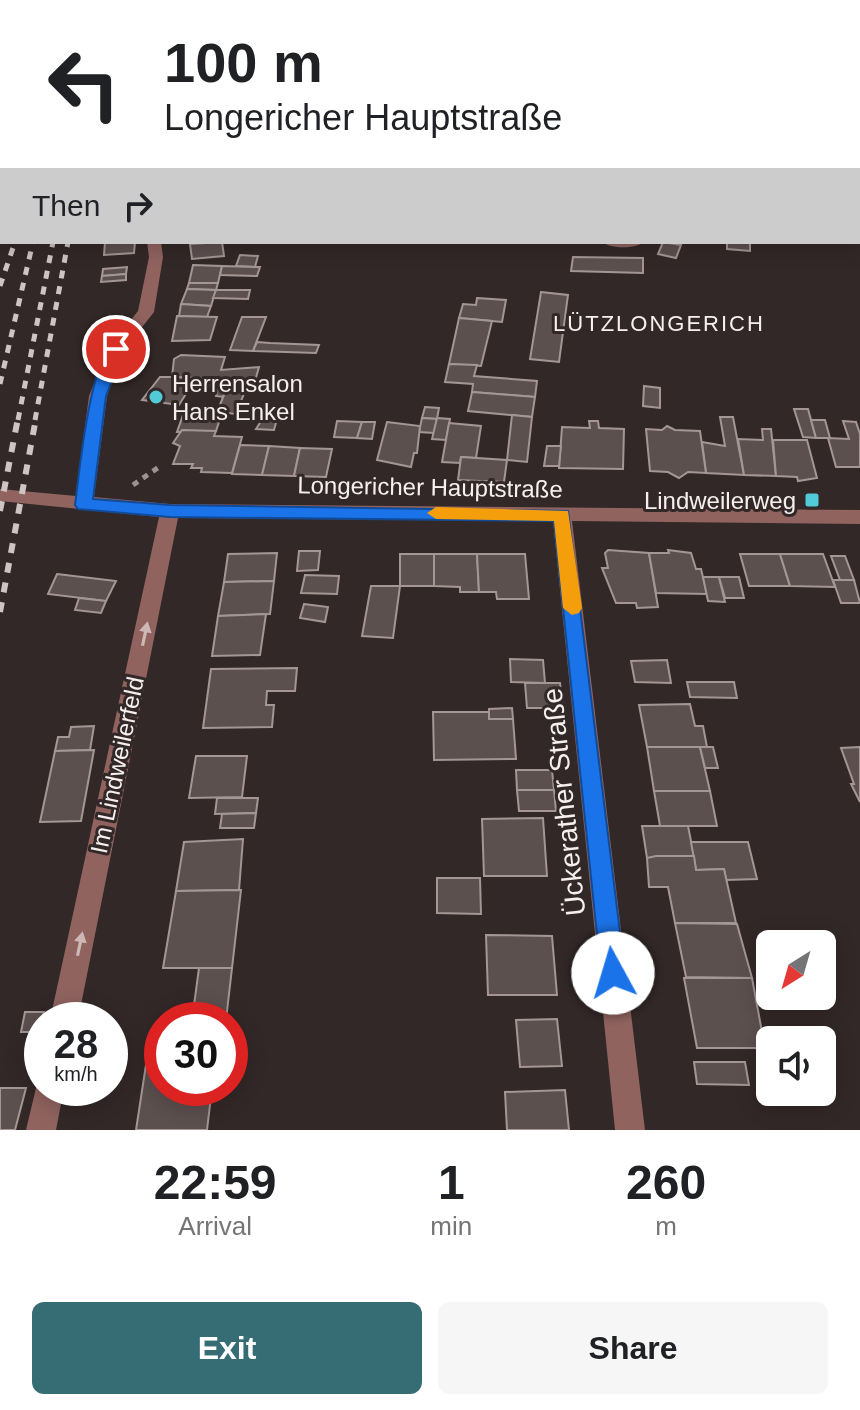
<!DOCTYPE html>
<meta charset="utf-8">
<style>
:root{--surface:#fff;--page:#f6f6f6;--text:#202124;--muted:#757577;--accent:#366d75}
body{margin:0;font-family:Arial,sans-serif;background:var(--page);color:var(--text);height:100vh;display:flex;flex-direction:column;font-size:30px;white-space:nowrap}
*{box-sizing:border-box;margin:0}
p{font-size:26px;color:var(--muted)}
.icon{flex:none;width:44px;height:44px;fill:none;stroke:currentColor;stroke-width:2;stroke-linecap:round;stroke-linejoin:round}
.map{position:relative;height:1130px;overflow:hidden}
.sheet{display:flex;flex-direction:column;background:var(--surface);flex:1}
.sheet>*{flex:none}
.hud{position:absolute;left:0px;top:0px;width:860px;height:244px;box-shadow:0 4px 20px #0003;background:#fff;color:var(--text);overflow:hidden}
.needle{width:52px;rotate:217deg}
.buttons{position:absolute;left:756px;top:930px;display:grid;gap:16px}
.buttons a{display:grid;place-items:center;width:80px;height:80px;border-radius:12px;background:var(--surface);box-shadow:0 4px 20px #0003;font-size:40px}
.speed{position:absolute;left:24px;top:1002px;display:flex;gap:16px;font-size:40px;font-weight:700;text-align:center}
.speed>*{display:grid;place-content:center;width:104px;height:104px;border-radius:50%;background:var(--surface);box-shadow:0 4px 20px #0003;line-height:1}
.speed small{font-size:20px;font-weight:400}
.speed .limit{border:12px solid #d22;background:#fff;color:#111}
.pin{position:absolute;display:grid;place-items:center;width:68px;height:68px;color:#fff;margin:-34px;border:4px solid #fff;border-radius:50%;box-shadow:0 2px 8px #0007}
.me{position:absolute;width:88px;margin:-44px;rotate:354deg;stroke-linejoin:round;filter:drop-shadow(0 0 6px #0008)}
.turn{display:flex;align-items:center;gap:28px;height:168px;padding:0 32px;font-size:36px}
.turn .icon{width:104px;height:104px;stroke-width:2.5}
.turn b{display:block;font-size:56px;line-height:68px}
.then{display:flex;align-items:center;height:76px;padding:0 32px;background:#0003;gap:16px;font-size:30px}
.eta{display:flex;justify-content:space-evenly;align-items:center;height:136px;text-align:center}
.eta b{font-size:48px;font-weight:800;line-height:56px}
.button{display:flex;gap:16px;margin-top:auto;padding:16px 32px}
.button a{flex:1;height:92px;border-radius:12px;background:var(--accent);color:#fff;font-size:32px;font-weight:800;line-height:92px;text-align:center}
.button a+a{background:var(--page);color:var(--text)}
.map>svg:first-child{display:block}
.green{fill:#5f3430}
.building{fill:#5c504f;stroke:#a39694;stroke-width:2}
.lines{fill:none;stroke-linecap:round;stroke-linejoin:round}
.path-far1{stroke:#9b9392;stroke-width:3;stroke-dasharray:4 4;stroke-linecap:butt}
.path{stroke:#9b9392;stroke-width:5;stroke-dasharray:6 6;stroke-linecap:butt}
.minor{fill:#90635f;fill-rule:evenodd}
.rail-far1{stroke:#cdc4c3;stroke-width:5;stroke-dasharray:8 8;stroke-linecap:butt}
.rail{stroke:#cdc4c3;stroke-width:6;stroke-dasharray:10 10;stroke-linecap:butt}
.oneway{fill:#ceb7b5}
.route{fill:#1a73e8;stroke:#114b97;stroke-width:2}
.slow{fill:#f59e0b}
.poi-dot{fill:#52cbd9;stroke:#322827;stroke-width:3}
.labels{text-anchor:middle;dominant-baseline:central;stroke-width:6;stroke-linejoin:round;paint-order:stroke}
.far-neighbourhood-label{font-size:22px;letter-spacing:2px;fill:#f7efee;stroke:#322827}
.poi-label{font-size:24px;fill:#f7efee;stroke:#322827;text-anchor:start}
.street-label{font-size:24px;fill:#f7efee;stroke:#322827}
.near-street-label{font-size:28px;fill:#f7efee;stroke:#322827}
</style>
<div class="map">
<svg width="860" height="1130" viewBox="0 0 860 1130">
<rect width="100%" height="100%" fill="#322827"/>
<!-- green -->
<polygon class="green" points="387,0 774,0 373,2"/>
<!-- building -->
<g class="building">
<polygon points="105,242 135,242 134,253 104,255"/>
<polygon points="222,242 224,256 192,259 190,244"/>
<polygon points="663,242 681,245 676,258 658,254"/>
<polygon points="727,242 750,242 750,251 727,249"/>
<polygon points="240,255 258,256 255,267 236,266"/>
<polygon points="573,257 643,258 643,273 571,271"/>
<polygon points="193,265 222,266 218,283 189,283"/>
<polygon points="222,266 255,267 260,267 257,276 220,275"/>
<polygon points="127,267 126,274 102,276 103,269"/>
<polygon points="126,274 126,280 101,282 102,276"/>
<polygon points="189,283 218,283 216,290 187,289"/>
<polygon points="187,289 216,290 211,306 181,304"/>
<polygon points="216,290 250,290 248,299 213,298"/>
<polygon points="541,292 568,295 559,362 530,359"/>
<polygon points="477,298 506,300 502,322 459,318 463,304 476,305"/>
<polygon points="181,304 211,306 207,317 179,316"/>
<polygon points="177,316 217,317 210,340 172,341"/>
<polygon points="242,317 266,317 253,351 230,350"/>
<polygon points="459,318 492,321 481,366 449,364"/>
<polygon points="257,342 270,343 319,345 316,353 253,351"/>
<polygon points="181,355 225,357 221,370 259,367 255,381 172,377 174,359"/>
<polygon points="449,364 477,365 474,376 537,381 535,397 472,392 473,384 445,382"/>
<polygon points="160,377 172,377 196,378 179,405 142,400"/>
<polygon points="196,378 230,380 223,397 216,396 219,386 192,384"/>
<polygon points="230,380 249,381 236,414 217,412"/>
<polygon points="644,386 660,388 660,408 643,406"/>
<polygon points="472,392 535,397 532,417 468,411"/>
<polygon points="425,407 439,408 437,419 422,418"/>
<polygon points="794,409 808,409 816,438 803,437"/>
<polygon points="183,415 221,416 216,431 177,432"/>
<polygon points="512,415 532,417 527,462 507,460"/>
<polygon points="720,417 733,417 744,475 706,473 702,442 725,446"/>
<polygon points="263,418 277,419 274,430 256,429"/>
<polygon points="422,418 437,419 434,433 419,432"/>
<polygon points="437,418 450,419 446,440 432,439"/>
<polygon points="811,420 825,420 830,438 816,438"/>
<polygon points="337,421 362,422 357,438 334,437"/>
<polygon points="589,421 598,421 599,428 624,429 623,469 559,468 562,427 590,428"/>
<polygon points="843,421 856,422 860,434 860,467 836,467 828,438 849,439"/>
<polygon points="362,422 375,422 372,439 357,438"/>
<polygon points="387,422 420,426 417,453 414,453 411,467 377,460"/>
<polygon points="449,423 481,426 476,458 461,457 460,463 442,462"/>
<polygon points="667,426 675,430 700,431 706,473 688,472 679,478 668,472 650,471 646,429 662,430"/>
<polygon points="762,429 771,429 776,476 744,475 738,439 763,440"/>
<polygon points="182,430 216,431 214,436 242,437 232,473 201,472 202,468 191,468 193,464 173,464 180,446 173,443"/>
<polygon points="773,440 807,440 817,478 798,481 797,477 776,476"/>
<polygon points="240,445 269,446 262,475 232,474"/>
<polygon points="269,446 300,448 294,476 262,475"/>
<polygon points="547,446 561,446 559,466 544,466"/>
<polygon points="300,448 332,449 326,477 294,476"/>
<polygon points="461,457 507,460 504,482 458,480"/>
<polygon points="608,550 649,553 658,607 637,608 636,603 616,603 602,568 608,568 605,553"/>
<polygon points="668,550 691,553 696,569 701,569 707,594 656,593 649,553 669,553"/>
<polygon points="299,551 320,551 318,570 297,571"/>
<polygon points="277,553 274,581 224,582 228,554"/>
<rect x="400" y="554" width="34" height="32"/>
<polygon points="434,554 477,554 479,592 460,592 460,587 434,586"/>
<polygon points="477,554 525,554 529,599 497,599 496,592 479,592"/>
<polygon points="740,554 780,554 790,586 749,586"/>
<polygon points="780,554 823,554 835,587 790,586"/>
<polygon points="831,556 845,556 854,580 840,580"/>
<polygon points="57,574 116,581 106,601 48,594"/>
<polygon points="305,575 339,576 337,594 301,593"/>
<polygon points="703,577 719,577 725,602 708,601"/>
<polygon points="719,577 739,577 744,598 725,598"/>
<polygon points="833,580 854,580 860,603 841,603"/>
<polygon points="274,581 270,614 218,616 224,582"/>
<polygon points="371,586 400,586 393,638 362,636"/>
<polygon points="79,598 106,601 101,613 75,610"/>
<polygon points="304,604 328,607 325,622 300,618"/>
<polygon points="266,614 260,655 212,656 218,616"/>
<polygon points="510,659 543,660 545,683 511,682"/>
<polygon points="667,660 671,683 635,682 631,661"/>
<polygon points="297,668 295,691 267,691 266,705 274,705 272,727 203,728 211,669"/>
<polygon points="687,682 734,682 737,698 690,697"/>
<polygon points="525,683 560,683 563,708 527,708"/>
<polygon points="690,704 695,726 703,726 707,747 647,747 639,705"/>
<polygon points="512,708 513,719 489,719 489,709"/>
<polygon points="433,712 489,712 489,719 513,719 516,759 434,760"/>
<polygon points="94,726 90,750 55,751 58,737 69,737 71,727"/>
<polygon points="647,747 700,747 710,791 654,791"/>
<polygon points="700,747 713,747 718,768 705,768"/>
<polygon points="860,747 860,802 851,784 854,784 841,748"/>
<polygon points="94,750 81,821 40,822 55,751"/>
<polygon points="196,756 247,756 242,797 189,798"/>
<polygon points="516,770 552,770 554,790 517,790"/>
<polygon points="517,790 554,790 556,811 519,811"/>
<polygon points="654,791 710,791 717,826 660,826"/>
<polygon points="217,798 258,798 256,813 215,814"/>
<polygon points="256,813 254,828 220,828 222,814"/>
<polygon points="543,818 547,876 484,876 482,819"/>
<polygon points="642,826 688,826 694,856 647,858"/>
<polygon points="243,839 239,890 176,891 184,842"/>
<polygon points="691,842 748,842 757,879 726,880 724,869 696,870"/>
<polygon points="656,856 694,856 696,870 724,869 736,923 675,923 668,887 649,887 647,858"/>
<polygon points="437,878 480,878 481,914 437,913"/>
<polygon points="241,890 232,968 163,968 176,891"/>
<polygon points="675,923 737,924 752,978 686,977"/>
<polygon points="486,935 552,936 557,995 488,995"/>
<polygon points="199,968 232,968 226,1020 192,1020"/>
<polygon points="684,978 752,978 765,1048 697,1048"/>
<polygon points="25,1012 44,1012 38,1032 21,1032"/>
<polygon points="557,1019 562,1066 520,1067 516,1020"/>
<polygon points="790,1029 792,1040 770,1040 770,1065 767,1065 762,1030"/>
<polygon points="151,1032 162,1032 162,1088 212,1088 207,1130 136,1130"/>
<polygon points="694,1062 745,1062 749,1085 697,1084"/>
<polygon points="0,1088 26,1088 15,1130 0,1130"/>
<polygon points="565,1090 569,1130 507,1130 505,1092"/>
</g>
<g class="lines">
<!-- path-far1 -->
<polyline class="path-far1" points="713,2 719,0"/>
<!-- path -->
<polyline class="path" points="133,485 159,467"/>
<!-- minor -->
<g class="minor">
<rect x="858" y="172" width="2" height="8"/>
<polygon points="147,242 161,242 163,257 154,312 124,350 107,396 94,497 170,504 860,510 860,524 572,521 645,1130 615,1130 553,521 178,518 78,1020 50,1020 159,517 0,501 0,489 76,496 89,396 108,349 138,311 149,257"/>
<path d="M602,242H644C635,249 611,249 602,242Z"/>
<polygon points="42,1077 42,1088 64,1088 56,1130 26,1130 36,1088"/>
</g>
<!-- rail-far1 -->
<g class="rail-far1">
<polyline points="0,222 2,217"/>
<polyline points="0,286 15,242"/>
<polyline points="0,384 33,242"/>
<polyline points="18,420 53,242"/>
<polyline points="35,420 68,242"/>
</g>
<!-- rail -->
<g class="rail">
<polyline points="0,511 18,418"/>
<polyline points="0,612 36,418"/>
</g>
</g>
<!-- one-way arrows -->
<defs><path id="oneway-solid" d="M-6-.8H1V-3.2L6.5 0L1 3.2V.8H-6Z" transform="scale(2)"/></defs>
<g class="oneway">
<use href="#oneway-solid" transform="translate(145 634) rotate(-78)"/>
<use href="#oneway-solid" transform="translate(80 944) rotate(-78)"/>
</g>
<!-- route -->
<path class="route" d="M116,344L124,349L106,396L93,499L170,505L568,511L625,973L621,981L613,985L604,981L601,973L554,521L170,517L78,509L75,505C79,476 90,353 116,344Z"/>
<!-- slow -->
<polygon class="slow" points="436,507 568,511 582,608 579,613 572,615 563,608 554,521 436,519 427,513"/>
<!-- markers -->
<g class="poi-dot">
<circle cx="156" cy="397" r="8"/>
<rect x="804" y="492" width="16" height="16" rx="4"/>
</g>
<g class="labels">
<!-- far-neighbourhood labels -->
<g class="far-neighbourhood-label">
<text x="659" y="323">LÜTZLONGERICH</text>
</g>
<!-- poi labels -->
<g class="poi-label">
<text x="172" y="383">Herrensalon<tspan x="172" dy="28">Hans Enkel</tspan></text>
<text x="796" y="500" text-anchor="end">Lindweilerweg</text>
</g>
<!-- street labels -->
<g class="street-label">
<text transform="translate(430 487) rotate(1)">Longericher Hauptstraße</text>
<text transform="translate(117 765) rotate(-78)">Im Lindweilerfeld</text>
</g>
<!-- near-street labels -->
<g class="near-street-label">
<text transform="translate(564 802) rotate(-96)">Ückerather Straße</text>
</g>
</g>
</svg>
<div class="buttons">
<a><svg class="needle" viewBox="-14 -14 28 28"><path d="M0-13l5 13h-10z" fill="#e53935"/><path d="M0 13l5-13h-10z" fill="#757577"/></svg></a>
<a><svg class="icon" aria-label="sound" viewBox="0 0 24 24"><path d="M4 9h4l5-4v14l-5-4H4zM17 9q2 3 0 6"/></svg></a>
</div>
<div class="speed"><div>28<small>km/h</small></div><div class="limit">30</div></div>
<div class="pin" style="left:116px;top:349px;background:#d93025"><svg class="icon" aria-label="arrive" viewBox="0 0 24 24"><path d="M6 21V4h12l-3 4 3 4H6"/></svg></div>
<svg class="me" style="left:613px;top:973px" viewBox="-20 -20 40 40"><circle r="19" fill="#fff"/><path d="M0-13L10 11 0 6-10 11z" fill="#1a73e8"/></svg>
<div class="hud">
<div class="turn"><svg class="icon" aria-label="left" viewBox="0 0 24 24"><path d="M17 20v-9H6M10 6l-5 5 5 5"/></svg><div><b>100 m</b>Longericher Hauptstraße</div></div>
<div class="then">Then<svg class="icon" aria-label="right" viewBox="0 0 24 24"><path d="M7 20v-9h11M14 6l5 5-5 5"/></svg></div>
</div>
</div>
<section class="sheet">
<div class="eta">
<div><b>22:59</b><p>Arrival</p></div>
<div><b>1</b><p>min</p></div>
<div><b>260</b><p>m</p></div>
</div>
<div class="button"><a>Exit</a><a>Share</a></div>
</section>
